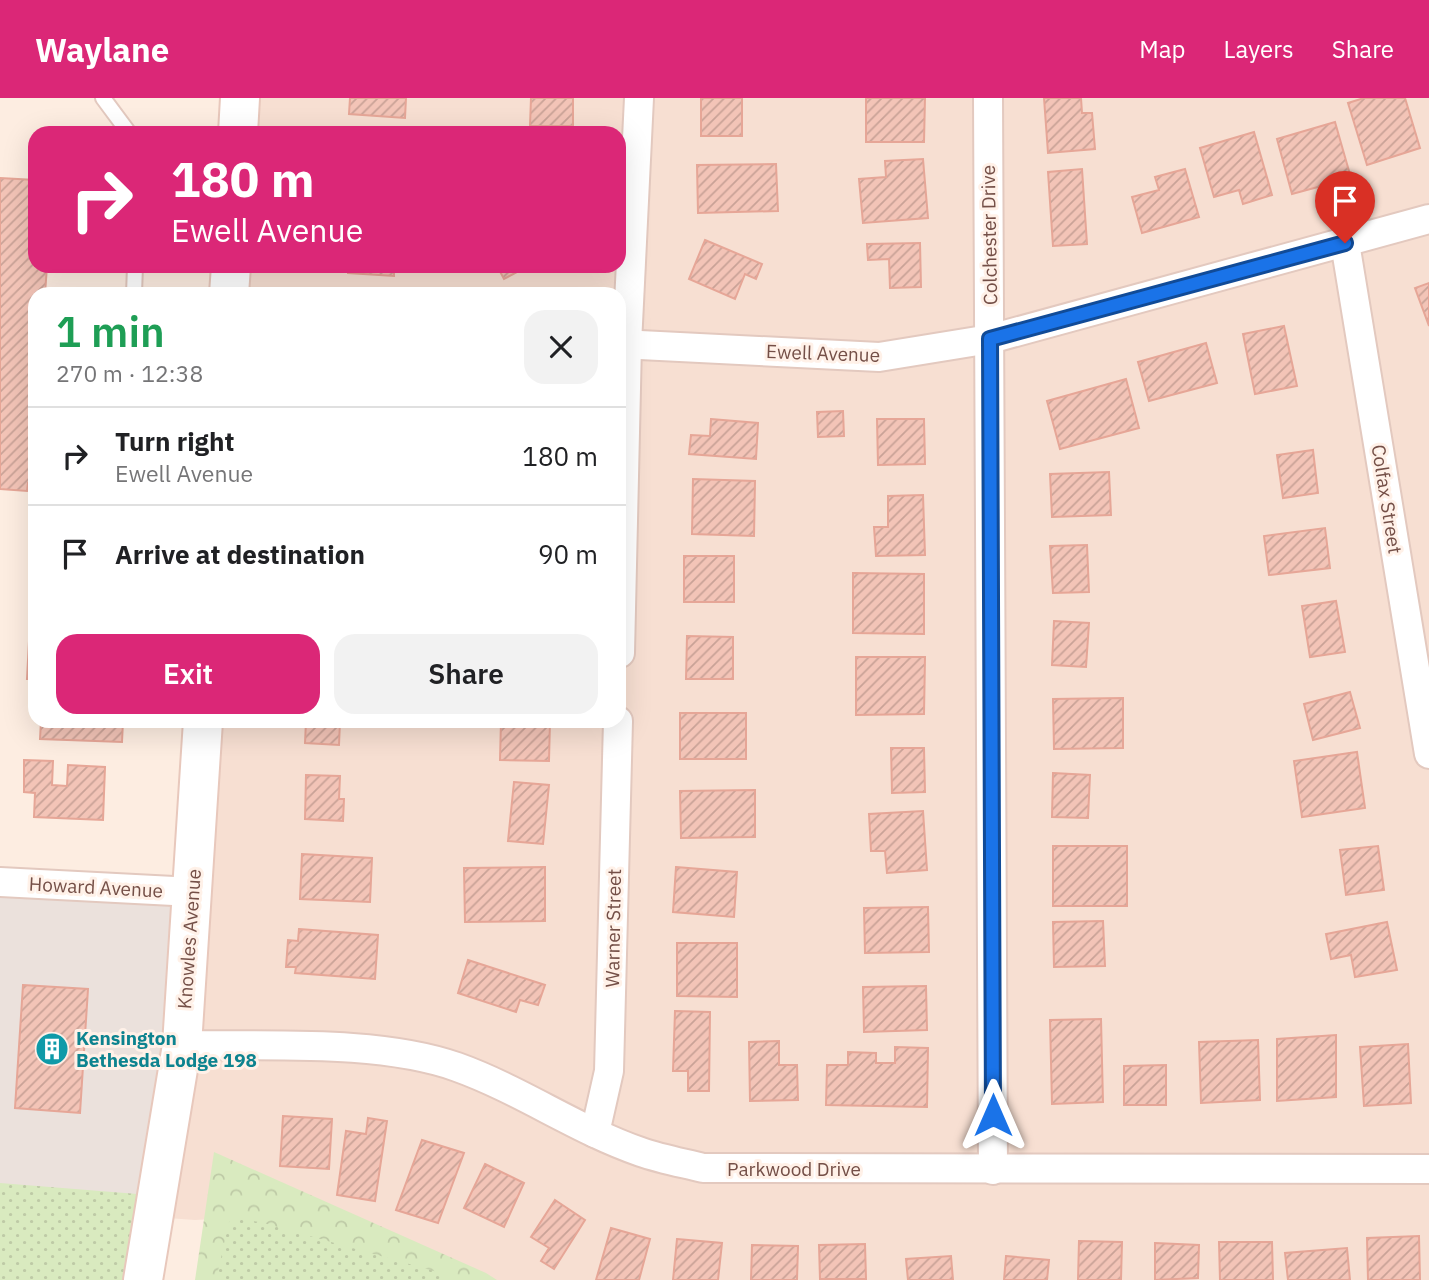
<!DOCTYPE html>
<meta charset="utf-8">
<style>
:root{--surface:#fff;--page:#f2f2f2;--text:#202124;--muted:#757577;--line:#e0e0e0;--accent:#db2777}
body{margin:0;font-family:"IBM Plex Sans",sans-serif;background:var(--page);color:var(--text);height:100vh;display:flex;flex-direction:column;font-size:26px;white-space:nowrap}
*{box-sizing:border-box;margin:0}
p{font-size:23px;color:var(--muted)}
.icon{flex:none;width:38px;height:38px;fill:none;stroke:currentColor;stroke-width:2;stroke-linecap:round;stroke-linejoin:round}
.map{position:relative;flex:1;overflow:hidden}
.drawer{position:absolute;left:28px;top:189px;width:598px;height:441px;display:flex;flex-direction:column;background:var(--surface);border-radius:21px;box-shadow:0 7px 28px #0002}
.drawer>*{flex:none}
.top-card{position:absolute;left:28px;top:28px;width:598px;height:147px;border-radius:21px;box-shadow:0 7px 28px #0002;background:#db2777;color:#fff;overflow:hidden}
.pin{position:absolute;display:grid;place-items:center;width:60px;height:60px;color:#fff;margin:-72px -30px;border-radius:50% 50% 50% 0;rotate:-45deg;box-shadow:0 0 7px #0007}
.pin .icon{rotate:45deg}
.me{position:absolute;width:77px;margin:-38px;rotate:0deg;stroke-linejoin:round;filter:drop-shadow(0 0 5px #0008)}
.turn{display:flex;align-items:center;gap:24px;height:147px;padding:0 28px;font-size:32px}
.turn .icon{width:91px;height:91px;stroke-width:2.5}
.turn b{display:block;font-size:49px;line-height:60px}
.round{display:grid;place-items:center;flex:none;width:74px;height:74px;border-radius:21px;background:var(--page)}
.summary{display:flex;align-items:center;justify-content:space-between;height:119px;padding:0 28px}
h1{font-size:42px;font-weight:600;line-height:52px;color:#1e9e55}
.button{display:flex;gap:14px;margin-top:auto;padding:14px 28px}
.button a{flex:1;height:80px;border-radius:21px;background:var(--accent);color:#fff;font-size:28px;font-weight:600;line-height:80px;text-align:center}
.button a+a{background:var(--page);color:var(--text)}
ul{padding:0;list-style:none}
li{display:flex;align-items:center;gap:21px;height:98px;padding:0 28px;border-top:2px solid var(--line)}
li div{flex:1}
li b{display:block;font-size:26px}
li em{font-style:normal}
header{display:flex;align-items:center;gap:42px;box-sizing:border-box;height:98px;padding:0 35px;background:var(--accent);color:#fff}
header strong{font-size:33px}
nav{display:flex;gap:38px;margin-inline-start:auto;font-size:24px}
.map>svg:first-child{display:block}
.residential{fill:#f7dfd2}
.industrial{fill:#ebe1dc}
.forest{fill:url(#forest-crowns)}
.park{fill:url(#park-dots)}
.building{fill:url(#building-hatch);stroke:#e6a697;stroke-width:2}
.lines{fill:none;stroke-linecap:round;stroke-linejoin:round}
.lane-casing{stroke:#e3c9bf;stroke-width:18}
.street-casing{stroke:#e3c9bf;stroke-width:32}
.secondary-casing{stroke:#e8c8bc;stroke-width:42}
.lane{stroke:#fff;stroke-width:14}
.street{stroke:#fff;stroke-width:28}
.secondary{stroke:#fff;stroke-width:38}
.route-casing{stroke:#114b97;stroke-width:18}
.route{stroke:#1a73e8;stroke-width:12}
.labels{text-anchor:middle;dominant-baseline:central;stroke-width:6;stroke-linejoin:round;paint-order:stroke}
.street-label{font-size:19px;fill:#744f47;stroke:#fff1e8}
.culture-label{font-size:19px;font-weight:bold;fill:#0d838f;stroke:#fff1e8;text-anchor:start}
</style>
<header>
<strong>Waylane</strong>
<nav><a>Map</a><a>Layers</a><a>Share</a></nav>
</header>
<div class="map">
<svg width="1429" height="1182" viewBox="0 0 1429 1182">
<defs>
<pattern id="forest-crowns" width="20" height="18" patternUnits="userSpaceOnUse" patternTransform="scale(1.75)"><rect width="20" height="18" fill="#d9eabf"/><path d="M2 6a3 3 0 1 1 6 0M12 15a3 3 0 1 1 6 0" fill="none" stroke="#becaa6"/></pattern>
<pattern id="park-dots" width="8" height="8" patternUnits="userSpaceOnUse" patternTransform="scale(1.75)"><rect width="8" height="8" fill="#d9eabf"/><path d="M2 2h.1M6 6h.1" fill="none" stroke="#becaa6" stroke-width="1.8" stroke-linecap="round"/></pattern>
<pattern id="building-hatch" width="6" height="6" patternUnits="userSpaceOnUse" patternTransform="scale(1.75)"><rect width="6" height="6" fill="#f3c4b7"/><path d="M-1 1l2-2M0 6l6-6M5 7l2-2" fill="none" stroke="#c9a297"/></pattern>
</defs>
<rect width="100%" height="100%" fill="#fdede1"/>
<!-- residential -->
<polygon class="residential" points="240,0 1429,0 1429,1182 451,1182 230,1120 195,1122 154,1119 203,623 620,623 620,196 229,196 231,168 620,168 620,35 238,35"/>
<!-- industrial -->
<polygon class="industrial" points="0,784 193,794 154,1119 0,1107"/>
<!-- forest -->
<polygon class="forest" points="214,1054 486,1175 497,1182 195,1182"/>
<!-- park -->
<g class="park">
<polygon points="0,1085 150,1097 132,1182 0,1182"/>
<polygon points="230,1120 260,1124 434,1173 451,1182 216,1182"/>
</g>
<!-- building -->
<g class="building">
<polygon points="350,0 406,0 405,20 349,16"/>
<polygon points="531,0 573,0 573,28 530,28"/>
<rect x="701" y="0" width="41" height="38"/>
<polygon points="866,0 925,0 924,44 866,44"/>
<polygon points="1044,0 1081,0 1082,15 1092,15 1095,51 1048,55"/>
<polygon points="1364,0 1405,0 1420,50 1367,67 1348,5"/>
<polygon points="1335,24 1351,80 1292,96 1277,41"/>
<polygon points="1254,34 1272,97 1243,106 1239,92 1214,99 1200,50"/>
<polygon points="923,61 928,120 863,125 859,81 886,79 885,63"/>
<polygon points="776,66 778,113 698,115 697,67"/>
<polygon points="1082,71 1087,146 1053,148 1048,74"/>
<polygon points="1185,71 1199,119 1142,135 1132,99 1159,92 1155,79"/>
<polygon points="0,80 35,82 35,168 47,168 45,196 35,196 35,386 28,385 27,393 0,391"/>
<polygon points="705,142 762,166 756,181 745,176 735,201 689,181"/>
<polygon points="920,145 921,189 890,190 889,161 868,162 867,146"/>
<polygon points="334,168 394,168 394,178 348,175 348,170"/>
<polygon points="497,168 528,168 504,181"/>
<polygon points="1429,185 1429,228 1415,190"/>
<polygon points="1284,228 1297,288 1255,296 1243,236"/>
<polygon points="1206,245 1217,285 1149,303 1138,264"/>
<polygon points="1126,281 1139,330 1060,351 1047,303"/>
<polygon points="843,313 844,338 818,339 817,314"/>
<polygon points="711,321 758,325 756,361 689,356 691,337 710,338"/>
<polygon points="877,321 924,321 925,366 878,367"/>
<polygon points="1313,352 1318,395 1283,400 1277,357"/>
<polygon points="1109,374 1111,417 1052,419 1050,376"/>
<polygon points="693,381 755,383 754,438 692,436"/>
<polygon points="923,397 925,457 876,458 874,429 888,429 888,398"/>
<polygon points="1325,430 1330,470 1269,477 1264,438"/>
<polygon points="1087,447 1089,494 1053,495 1050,448"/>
<rect x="684" y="458" width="50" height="46"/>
<polygon points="853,475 924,476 924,536 853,535"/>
<polygon points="1336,503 1345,554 1310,559 1302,508"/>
<polygon points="1054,523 1089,525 1086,569 1052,567"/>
<polygon points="687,538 733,539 733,581 686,581"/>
<polygon points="29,543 35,543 35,581 27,581"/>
<polygon points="856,559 925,559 924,616 856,617"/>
<polygon points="1350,594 1360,630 1313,642 1304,606"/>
<polygon points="1123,600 1123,650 1054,651 1053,601"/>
<rect x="680" y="615" width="66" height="46"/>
<polygon points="41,623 123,623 122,644 40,641"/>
<polygon points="306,623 340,623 339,647 305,645"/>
<polygon points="501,623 550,623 549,663 500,662"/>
<polygon points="891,650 924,650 925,694 892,695"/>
<polygon points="1357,654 1365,710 1302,719 1294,663"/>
<polygon points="24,662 53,663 52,687 67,688 68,667 105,669 103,722 34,719 35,695 24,694"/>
<polygon points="1053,675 1090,677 1088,720 1052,719"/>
<polygon points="306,677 340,678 339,701 344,701 343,723 305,721"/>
<polygon points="514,684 549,687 543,746 508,743"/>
<polygon points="755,692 755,739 681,740 680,693"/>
<polygon points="923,713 927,772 887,775 885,753 871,753 869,716"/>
<rect x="1053" y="748" width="74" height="60"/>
<polygon points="1378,748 1384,792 1346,797 1340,752"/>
<polygon points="302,756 372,760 370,804 300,801"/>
<polygon points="545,769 545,823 465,824 464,770"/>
<polygon points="676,769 737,774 734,819 673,814"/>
<polygon points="928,809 929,854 865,855 864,810"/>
<polygon points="1103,823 1105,868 1054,869 1053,824"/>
<polygon points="1387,824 1397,872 1355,879 1351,857 1331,861 1326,836"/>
<polygon points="299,831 378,837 375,881 295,875 296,869 286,869 288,842 298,843"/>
<polygon points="677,845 737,845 737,899 677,898"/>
<polygon points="468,862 545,887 538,907 520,902 516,914 458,895"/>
<polygon points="23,887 88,891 80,1015 15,1010"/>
<polygon points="926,888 927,932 864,934 863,889"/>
<polygon points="675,913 710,914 709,993 688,993 688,973 673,973"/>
<polygon points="1101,921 1103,1004 1052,1006 1050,922"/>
<polygon points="1336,937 1336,999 1277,1003 1277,941"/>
<polygon points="1258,942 1260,1002 1201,1005 1199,944"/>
<polygon points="779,943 779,967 797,967 798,1002 750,1003 749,944"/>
<polygon points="1408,946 1411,1005 1364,1008 1360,949"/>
<polygon points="895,949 928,950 927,1009 826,1007 827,967 848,967 848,954 876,955 876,965 895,965"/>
<polygon points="1166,967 1166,1007 1124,1007 1124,968"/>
<polygon points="283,1018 332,1021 329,1071 280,1068"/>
<polygon points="368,1020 387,1023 375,1103 337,1097 346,1033 366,1036"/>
<polygon points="422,1042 464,1055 438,1125 396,1112"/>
<polygon points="485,1066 524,1085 504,1129 464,1110"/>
<polygon points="555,1102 585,1122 554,1171 541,1163 549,1150 531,1139"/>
<polygon points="611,1130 650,1141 639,1182 596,1182"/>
<polygon points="1419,1138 1420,1182 1368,1182 1367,1140"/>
<polygon points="677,1141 722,1145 718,1182 673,1182"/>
<polygon points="1079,1143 1122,1144 1121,1182 1078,1182"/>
<polygon points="1219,1144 1272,1144 1273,1182 1220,1182"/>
<polygon points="1155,1145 1199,1147 1198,1180 1155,1182"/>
<polygon points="865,1146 866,1181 820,1181 819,1147"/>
<polygon points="752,1147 798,1148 797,1182 751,1182"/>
<polygon points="1347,1150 1350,1182 1288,1182 1285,1155"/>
<polygon points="951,1158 953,1182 908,1182 906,1161"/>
<polygon points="1006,1158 1049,1162 1047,1182 1004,1182"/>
</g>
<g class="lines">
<defs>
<g id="lane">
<polyline points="103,0 129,35"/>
<polyline points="134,196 135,168"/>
</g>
<g id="street">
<polyline points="988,0 993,1072"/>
<polyline points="1345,145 1429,656"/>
<polyline points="620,246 879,259 990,241 1429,121"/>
<polyline points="620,555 627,246 639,0"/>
<polyline points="0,784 193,794"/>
<path d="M182,947C265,949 378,941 457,969C521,992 577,1032 641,1054C661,1061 683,1065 703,1070L1429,1071"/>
<polyline points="595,1035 609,973 618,623"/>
</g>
<g id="secondary">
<polyline points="238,35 240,0"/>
<polyline points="229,196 231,168"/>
<polyline points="143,1182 182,947 203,623"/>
</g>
</defs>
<!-- lane casing -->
<use href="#lane" class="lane-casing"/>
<!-- street casing -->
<use href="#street" class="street-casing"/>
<!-- secondary casing -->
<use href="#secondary" class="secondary-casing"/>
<!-- lane -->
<use href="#lane" class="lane"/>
<!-- street -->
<use href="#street" class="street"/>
<!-- secondary -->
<use href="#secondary" class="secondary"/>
</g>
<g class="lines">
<defs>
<polyline id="route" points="993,1017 990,241 1345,145"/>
</defs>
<!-- route casing -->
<use href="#route" class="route-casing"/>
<!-- route -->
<use href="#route" class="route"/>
</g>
<!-- icons -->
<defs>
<symbol id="building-disc" viewBox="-11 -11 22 22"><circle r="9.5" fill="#0f9aa8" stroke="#fff1e8"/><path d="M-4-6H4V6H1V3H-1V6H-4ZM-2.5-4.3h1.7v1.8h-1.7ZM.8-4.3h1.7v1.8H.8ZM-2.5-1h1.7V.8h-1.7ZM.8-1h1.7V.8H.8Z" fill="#fff"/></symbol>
</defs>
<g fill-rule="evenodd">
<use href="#building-disc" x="33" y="932" width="38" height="38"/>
</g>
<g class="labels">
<!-- street labels -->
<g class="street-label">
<text transform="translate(989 137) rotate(-91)">Colchester Drive</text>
<text transform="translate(823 255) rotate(2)">Ewell Avenue</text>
<text transform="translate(1387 401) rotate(81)">Colfax Street</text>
<text transform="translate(96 789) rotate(3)">Howard Avenue</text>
<text transform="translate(613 830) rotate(-89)">Warner Street</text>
<text transform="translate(189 841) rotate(-86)">Knowles Avenue</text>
<text x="794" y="1071">Parkwood Drive</text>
</g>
<!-- culture labels -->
<g class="culture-label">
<text x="76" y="940">Kensington<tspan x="76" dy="22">Bethesda Lodge 198</tspan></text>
</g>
</g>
</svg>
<div class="pin" style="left:1345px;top:145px;background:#d93025"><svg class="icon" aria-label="arrive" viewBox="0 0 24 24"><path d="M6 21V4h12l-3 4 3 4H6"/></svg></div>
<svg class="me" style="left:993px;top:1017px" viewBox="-20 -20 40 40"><path d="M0-17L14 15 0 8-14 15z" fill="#1a73e8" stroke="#fff" stroke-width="4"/></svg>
<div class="top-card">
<div class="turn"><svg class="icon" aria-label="right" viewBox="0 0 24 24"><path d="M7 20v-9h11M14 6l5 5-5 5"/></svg><div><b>180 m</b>Ewell Avenue</div></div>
</div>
<section class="drawer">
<div class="summary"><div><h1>1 min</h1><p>270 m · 12:38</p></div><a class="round"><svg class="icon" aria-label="close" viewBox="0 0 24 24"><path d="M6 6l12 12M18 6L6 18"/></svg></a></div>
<ul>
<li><svg class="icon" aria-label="right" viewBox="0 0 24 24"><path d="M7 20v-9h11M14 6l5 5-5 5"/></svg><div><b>Turn right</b><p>Ewell Avenue</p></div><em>180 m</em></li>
<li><svg class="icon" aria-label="arrive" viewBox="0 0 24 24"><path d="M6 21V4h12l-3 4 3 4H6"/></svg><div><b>Arrive at destination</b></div><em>90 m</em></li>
</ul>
<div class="button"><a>Exit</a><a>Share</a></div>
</section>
</div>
